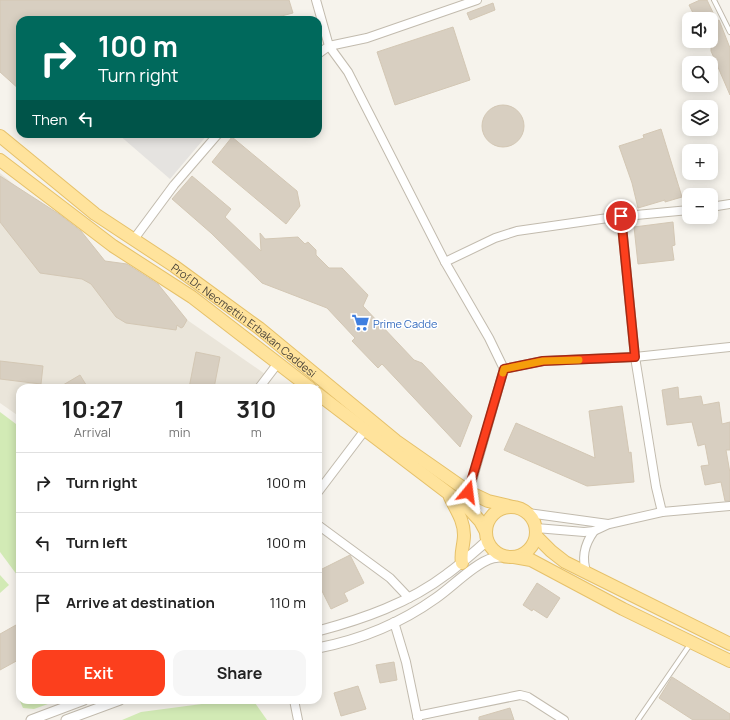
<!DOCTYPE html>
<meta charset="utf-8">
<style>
:root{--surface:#fff;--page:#f6f6f6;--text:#222;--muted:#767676;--line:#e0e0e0;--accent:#fc3f1d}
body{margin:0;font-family:Manrope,sans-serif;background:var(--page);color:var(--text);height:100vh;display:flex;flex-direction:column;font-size:15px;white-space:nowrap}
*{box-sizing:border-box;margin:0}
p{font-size:13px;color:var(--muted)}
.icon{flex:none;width:22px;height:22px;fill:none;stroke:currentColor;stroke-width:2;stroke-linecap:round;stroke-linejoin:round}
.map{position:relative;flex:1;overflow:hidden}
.sheet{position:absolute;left:16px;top:384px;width:306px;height:320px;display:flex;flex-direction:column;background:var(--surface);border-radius:12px;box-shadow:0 2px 10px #0003}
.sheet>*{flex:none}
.top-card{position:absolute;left:16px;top:16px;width:306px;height:122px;border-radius:12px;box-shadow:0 2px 10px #0003;background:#00695c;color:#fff;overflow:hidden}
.controls{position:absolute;left:682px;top:12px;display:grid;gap:8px}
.controls a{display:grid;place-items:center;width:36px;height:36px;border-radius:8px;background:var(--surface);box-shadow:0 2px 10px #0003;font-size:20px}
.pin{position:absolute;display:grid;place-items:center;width:34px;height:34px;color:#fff;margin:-17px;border:2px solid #fff;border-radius:50%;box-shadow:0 1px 4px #0007}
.me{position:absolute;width:44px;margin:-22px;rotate:16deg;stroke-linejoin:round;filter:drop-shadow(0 0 3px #0008)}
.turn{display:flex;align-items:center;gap:14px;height:84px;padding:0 16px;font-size:18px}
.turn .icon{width:52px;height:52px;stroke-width:2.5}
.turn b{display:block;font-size:28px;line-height:34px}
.then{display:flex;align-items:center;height:38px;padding:0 16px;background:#0003;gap:8px;font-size:15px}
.eta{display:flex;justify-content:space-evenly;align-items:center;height:68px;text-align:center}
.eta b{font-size:24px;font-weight:700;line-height:28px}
.button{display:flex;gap:8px;margin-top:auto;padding:8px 16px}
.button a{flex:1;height:46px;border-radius:12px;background:var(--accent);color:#fff;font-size:16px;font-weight:700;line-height:46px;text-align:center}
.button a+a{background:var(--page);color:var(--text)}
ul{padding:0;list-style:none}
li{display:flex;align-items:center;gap:12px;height:60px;padding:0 16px;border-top:1px solid var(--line)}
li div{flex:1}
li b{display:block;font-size:15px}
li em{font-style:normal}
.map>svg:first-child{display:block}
.residential{fill:#eae5da}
.green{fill:#d2eab5}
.parking{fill:#e5e3e0}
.building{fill:#d8cfc1;stroke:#d3c7b4}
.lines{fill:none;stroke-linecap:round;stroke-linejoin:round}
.service-casing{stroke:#c2bbae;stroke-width:6}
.minor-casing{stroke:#c2bbae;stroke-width:10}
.tertiary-casing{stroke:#c2bbae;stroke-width:11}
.primary-casing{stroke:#e6c16a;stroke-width:14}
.service{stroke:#fff;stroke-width:4}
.minor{stroke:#fff;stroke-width:8}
.tertiary{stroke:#fff;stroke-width:9}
.primary{stroke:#ffe39c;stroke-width:12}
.route-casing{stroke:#a42913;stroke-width:10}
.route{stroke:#fc3f1d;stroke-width:7}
.slow{stroke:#f59e0b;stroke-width:7}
.labels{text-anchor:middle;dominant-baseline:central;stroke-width:3;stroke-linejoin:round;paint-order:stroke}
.street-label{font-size:11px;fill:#4b4439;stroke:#fff}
.shop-label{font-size:11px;fill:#366cbe;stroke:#fff;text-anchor:start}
</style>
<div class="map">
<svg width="730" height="720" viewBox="0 0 730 720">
<rect width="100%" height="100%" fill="#f6f3ec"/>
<!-- residential -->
<polygon class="residential" points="0,173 121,274 265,374 254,388 20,388 20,417 0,403"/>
<!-- green -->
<g class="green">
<polygon points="0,412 20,427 20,579 0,552"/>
<polygon points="0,575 9,585 0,593"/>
<polygon points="20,698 20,700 59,700 34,709 23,708 19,699"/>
<polygon points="232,700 253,700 267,720 122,720 141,712"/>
</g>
<!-- parking -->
<polygon class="parking" points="118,134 208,134 170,179"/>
<!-- building -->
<g class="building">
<polygon points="0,0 289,0 293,13 266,20 20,20 20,90 0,72"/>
<polygon points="700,0 707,0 717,21 719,20 730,48 730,95 711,51 711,12 696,19 689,5"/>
<polygon points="493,3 495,10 470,20 467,13"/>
<polygon points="453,27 470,80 395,105 377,52"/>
<circle cx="503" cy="126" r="21"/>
<polygon points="661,129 682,197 665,202 665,200 638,208 632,183 619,146 644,138 643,135"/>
<polygon points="232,137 297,191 300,206 286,224 212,162"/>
<polygon points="0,176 59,214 81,231 105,261 127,264 158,284 187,320 183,327 181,328 177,325 176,330 126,323 116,317 91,284 82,279 40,273 0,222"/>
<polygon points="192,176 231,209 225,217 261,251 260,233 265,239 298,237 305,244 308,242 316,250 316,255 329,268 342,268 368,295 363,306 414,360 422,363 472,416 460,447 382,364 378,368 352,341 355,338 327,308 262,283 211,233 172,199"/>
<polygon points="673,222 675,245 672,246 674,260 638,264 634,227"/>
<polygon points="196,352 220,357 214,388 189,388"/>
<polygon points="0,361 43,366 41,384 0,379"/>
<polygon points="80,375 88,388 58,388"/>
<polygon points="678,387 679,399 701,396 703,405 719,402 722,424 730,422 730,450 726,450 730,473 730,501 725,501 721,482 705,485 701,466 709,465 705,444 698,446 692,422 667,425 662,390"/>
<polygon points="622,406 629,453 631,452 634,482 587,486 504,450 516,423 595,458 589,411"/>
<polygon points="350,555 364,583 344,593 348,601 331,609 318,583 318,571"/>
<polygon points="537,583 560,598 547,618 533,609 532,611 523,605"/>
<polygon points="16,625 20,632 20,659 0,670 0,634"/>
<polygon points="394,662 397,680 380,683 376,665"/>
<polygon points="672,677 730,714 730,720 693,720 659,698"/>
<polygon points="358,686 366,709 341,716 334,693"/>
<polygon points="510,708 514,720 479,720 479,717"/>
</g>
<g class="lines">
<defs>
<g id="service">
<polyline points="714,0 730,32"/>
<polyline points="638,720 691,643"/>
</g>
<g id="minor">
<polyline points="316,0 329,46 318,54"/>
<polyline points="711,207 730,204"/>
<polyline points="621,216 635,357 656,487 662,512"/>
<polyline points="134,239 174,185 218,134"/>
<polyline points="445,262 495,238 517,231 615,217 689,210"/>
<polyline points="504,369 543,361 635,357 730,347"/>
<polyline points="259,388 278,363"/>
<polyline points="318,492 365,430"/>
<polyline points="469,492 504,369 489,338 445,262 348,72 329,46 367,38 477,0"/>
<polyline points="528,513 608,524"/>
<polyline points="318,525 390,578 409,598"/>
<polyline points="536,528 584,532 594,531 609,524 662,512 730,506"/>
<path d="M587,574C581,558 584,545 594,531"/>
<polyline points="394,622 406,662 418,720"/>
<polyline points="294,700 298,720"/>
<polyline points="417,716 520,695 528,697 564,720"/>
</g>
<g id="tertiary">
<path d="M318,631C363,619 409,603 447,574C461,564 474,552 488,540"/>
<path d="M318,648C359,640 401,623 436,598C452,587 475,563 493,558C497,557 501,557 505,556"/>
<polyline points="31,720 84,700"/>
<polyline points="66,720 120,700"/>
</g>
<g id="primary">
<path id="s1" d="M0,136L95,214L174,266L259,328L396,441L469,492L488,501L513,507"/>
<polyline points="0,160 113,246 192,297 310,388"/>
<polyline points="318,394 469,509 480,521 486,532"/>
<path d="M450,497C456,510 464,520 464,535C464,545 460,553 462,563"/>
<circle cx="511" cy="532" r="25"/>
<polyline points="536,536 551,551 565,562 730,644"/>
<polyline points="514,557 531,560 623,609 730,661"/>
</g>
</defs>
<!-- service casing -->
<use href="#service" class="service-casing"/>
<!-- minor casing -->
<use href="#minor" class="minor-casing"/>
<!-- tertiary casing -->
<use href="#tertiary" class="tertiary-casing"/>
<!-- primary casing -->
<use href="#primary" class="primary-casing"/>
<!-- service -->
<use href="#service" class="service"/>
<!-- minor -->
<use href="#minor" class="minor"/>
<!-- tertiary -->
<use href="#tertiary" class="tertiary"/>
<!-- primary -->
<use href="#primary" class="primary"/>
</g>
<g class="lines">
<defs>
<polyline id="route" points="468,492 504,369 543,361 635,357 621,216"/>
</defs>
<!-- route casing -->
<use href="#route" class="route-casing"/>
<!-- route -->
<use href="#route" class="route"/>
<!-- slow -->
<polyline class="slow" points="503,373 504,369 543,361 579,360"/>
</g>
<!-- icons -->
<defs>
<symbol id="supermarket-bare" viewBox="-9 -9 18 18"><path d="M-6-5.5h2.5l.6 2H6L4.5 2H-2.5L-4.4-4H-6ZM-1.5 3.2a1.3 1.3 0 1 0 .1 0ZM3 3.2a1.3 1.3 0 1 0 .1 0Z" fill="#3f7fe0" stroke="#fff" stroke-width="2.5" paint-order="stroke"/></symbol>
</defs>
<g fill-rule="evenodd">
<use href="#supermarket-bare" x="348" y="310" width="25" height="25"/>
</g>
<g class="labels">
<!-- street labels -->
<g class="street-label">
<text stroke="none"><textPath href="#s1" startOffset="306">Prof.Dr. Necmettin Erbakan Caddesi</textPath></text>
</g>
<!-- shop labels -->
<g class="shop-label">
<text x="373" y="323">Prime Cadde</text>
</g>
</g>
</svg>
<div class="controls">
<a><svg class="icon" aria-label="sound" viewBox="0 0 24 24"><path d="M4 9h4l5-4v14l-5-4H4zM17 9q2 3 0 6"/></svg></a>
<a><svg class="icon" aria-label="search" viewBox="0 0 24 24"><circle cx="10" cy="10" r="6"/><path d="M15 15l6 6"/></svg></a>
<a><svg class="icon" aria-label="layers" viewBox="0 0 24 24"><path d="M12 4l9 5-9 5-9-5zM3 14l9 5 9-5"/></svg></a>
<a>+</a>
<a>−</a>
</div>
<div class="pin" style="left:621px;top:216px;background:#d93025"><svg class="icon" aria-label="arrive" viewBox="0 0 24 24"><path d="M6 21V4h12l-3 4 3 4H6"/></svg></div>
<svg class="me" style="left:468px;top:492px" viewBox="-20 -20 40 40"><path d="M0-17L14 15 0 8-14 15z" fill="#fc3f1d" stroke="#fff" stroke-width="4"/></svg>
<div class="top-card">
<div class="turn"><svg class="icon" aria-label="right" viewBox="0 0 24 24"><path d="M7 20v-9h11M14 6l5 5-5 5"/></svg><div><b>100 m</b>Turn right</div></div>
<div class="then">Then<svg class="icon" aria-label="left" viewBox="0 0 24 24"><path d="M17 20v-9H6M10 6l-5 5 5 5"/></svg></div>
</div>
<section class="sheet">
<div class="eta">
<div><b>10:27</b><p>Arrival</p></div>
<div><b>1</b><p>min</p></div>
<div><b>310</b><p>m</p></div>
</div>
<ul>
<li><svg class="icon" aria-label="right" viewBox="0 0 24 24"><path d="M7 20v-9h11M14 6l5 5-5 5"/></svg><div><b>Turn right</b></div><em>100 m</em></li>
<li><svg class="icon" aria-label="left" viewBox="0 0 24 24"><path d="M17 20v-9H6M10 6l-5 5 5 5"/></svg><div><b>Turn left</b></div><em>100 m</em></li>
<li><svg class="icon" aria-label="arrive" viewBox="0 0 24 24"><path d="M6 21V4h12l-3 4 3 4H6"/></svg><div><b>Arrive at destination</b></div><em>110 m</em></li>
</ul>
<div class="button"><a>Exit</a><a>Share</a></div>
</section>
</div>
